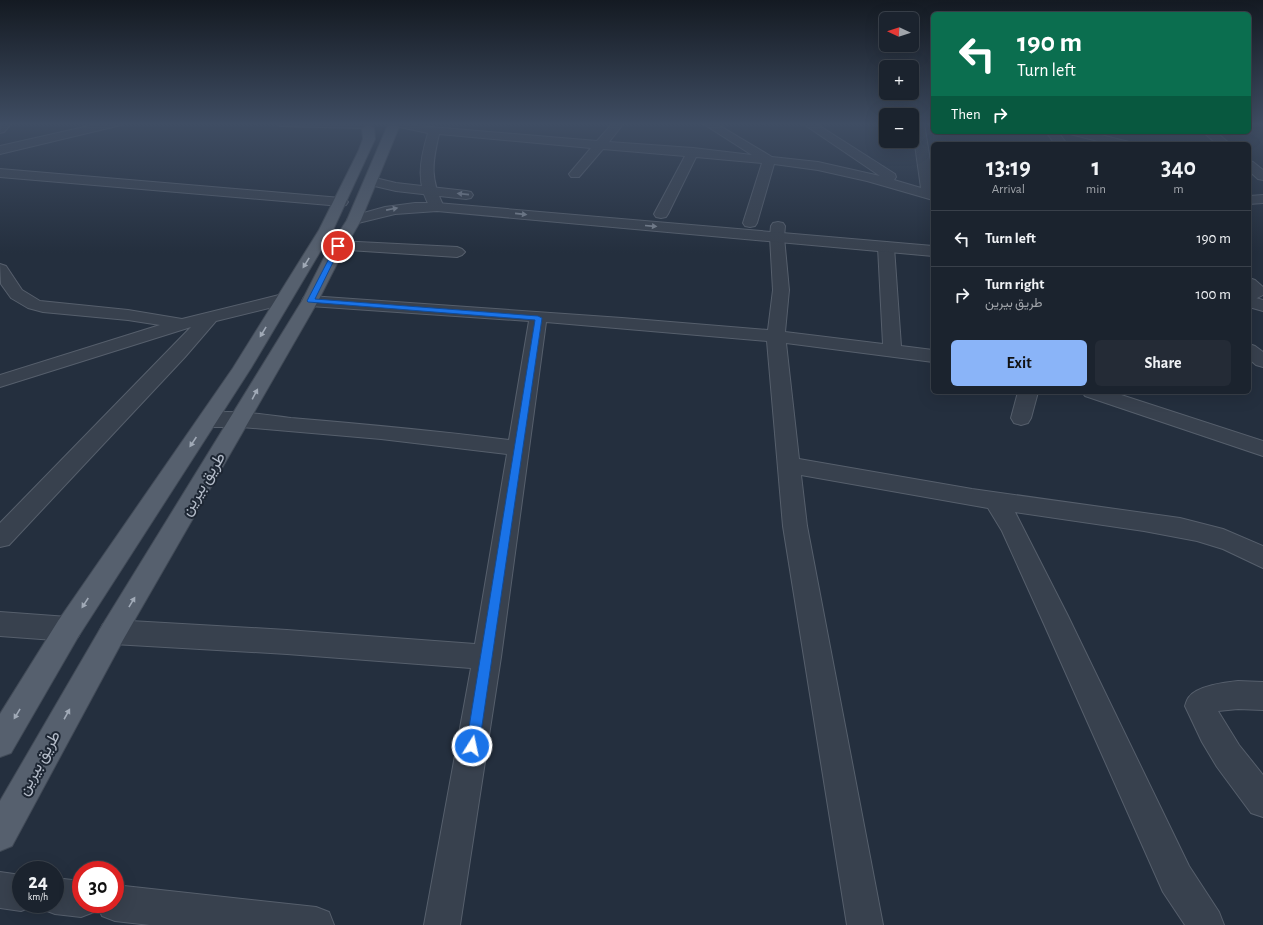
<!DOCTYPE html>
<meta charset="utf-8">
<style>
:root{--surface:#1b232e;--page:#242b36;--text:#f1f3f6;--muted:#a0a4aa;--line:#39404a;--accent:#8ab4f8}
body{margin:0;font-family:"Alegreya Sans",Vazirmatn,sans-serif;background:var(--page);color:var(--text);height:100vh;display:flex;flex-direction:column;font-size:15px;white-space:nowrap}
*{box-sizing:border-box;margin:0}
p{font-size:13px;color:var(--muted)}
.icon{flex:none;width:22px;height:22px;fill:none;stroke:currentColor;stroke-width:2;stroke-linecap:round;stroke-linejoin:round}
.map{position:relative;flex:1;overflow:hidden}
.sheet{position:absolute;left:931px;top:142px;width:320px;height:252px;display:flex;flex-direction:column;background:var(--surface);border-radius:6px;box-shadow:0 4px 16px #0002,0 0 0 1px var(--line)}
.sheet>*{flex:none}
.top-card{position:absolute;left:931px;top:12px;width:320px;height:122px;border-radius:6px;box-shadow:0 4px 16px #0002,0 0 0 1px var(--line);background:#0b6e4f;color:#fff;overflow:hidden}
.needle{width:26px;rotate:274deg}
.tools{position:absolute;left:879px;top:12px;display:grid;gap:8px}
.tools a{display:grid;place-items:center;width:40px;height:40px;border-radius:6px;background:var(--surface);box-shadow:0 4px 16px #0002,0 0 0 1px var(--line);font-size:20px}
.speed{position:absolute;left:12px;top:861px;display:flex;gap:8px;font-size:20px;font-weight:700;text-align:center}
.speed>*{display:grid;place-content:center;width:52px;height:52px;border-radius:50%;background:var(--surface);box-shadow:0 4px 16px #0002,0 0 0 1px var(--line);line-height:1}
.speed small{font-size:10px;font-weight:400}
.speed .limit{border:6px solid #d22;background:#fff;color:#111}
.pin{position:absolute;display:grid;place-items:center;width:34px;height:34px;color:#fff;margin:-17px;border:2px solid #fff;border-radius:50%;box-shadow:0 1px 4px #0007}
.me{position:absolute;width:44px;margin:-22px;rotate:10deg;stroke-linejoin:round;filter:drop-shadow(0 0 3px #0008)}
.turn{display:flex;align-items:center;gap:14px;height:84px;padding:0 20px;font-size:18px}
.turn .icon{width:52px;height:52px;stroke-width:2.5}
.turn b{display:block;font-size:28px;line-height:34px}
.then{display:flex;align-items:center;height:38px;padding:0 20px;background:#0003;gap:8px;font-size:15px}
.eta{display:flex;justify-content:space-evenly;align-items:center;height:68px;text-align:center}
.eta b{font-size:24px;font-weight:700;line-height:28px}
.cta{display:flex;gap:8px;margin-top:auto;padding:8px 20px}
.cta a{flex:1;height:46px;border-radius:6px;background:var(--accent);color:#111;font-size:16px;font-weight:700;line-height:46px;text-align:center}
.cta a+a{background:var(--page);color:var(--text)}
ul{padding:0;list-style:none}
li{display:flex;align-items:center;gap:12px;height:56px;padding:0 20px;border-top:1px solid var(--line)}
li div{flex:1}
li b{display:block;font-size:15px}
li em{font-style:normal}
.map>svg:first-child{display:block}
.lines{fill:none;stroke-linecap:round;stroke-linejoin:round}
.minor-casing{stroke:#565f6c;stroke-width:2}
.tertiary-casing{stroke:#565f6c;stroke-width:2}
.primary-casing{stroke:#414a57;stroke-width:2}
.minor{fill:#38414e;fill-rule:evenodd}
.tertiary{fill:#38414e;fill-rule:evenodd}
.primary{fill:#56606e;fill-rule:evenodd}
.oneway{fill:#7c8592}
.oneway2{fill:#a1aab7}
.route{fill:#1a73e8;stroke:#114b97}
.labels{text-anchor:middle;dominant-baseline:central;stroke-width:4;stroke-linejoin:round;paint-order:stroke}
.street-label{font-size:16px;fill:#b4bcc9;stroke:#1d2633}
</style>
<div class="map">
<svg width="1263" height="925" viewBox="0 0 1263 925">
<rect width="100%" height="100%" fill="#242f3e"/>
<g class="lines">
<defs>
<g id="minor">
<polygon points="1,123 12,123 4,132 0,133"/>
<polygon points="102,123 122,123 121,125 0,154 0,146"/>
<polygon points="275,123 369,123 371,125 365,128 280,126"/>
<path d="M394,123H408L419,126L597,141L613,123H624L609,142L693,148L752,155L702,123H715L772,157L818,162L880,176L802,123H815L895,174L896,177L894,180L921,188L912,123H924L933,179V200L867,181L818,170L774,164L757,223L755,226L750,227L745,226L743,223L762,163L696,157L668,214L666,217L661,218L656,217L654,214L685,156L603,149L579,177H571L569,174L591,148L439,134C432,164 430,179 444,207L442,210L437,211L432,210C415,185 420,160 428,133L395,126Z"/>
<polygon points="1046,132 1058,132 1067,144 1055,144"/>
<polygon points="1068,132 1089,132 1129,142 1131,144 1110,144 1070,134"/>
<polygon points="1203,132 1216,132 1230,144 1217,144"/>
<polygon points="1249,161 1253,162 1263,170 1263,180 1258,179 1249,171"/>
<polygon points="0,169 341,198 346,199 348,202 346,205 341,206 0,177"/>
<polygon points="1263,195 1263,203 1249,204 1249,196"/>
<path d="M778,222L783,223L785,226L784,237L789,290L785,332L883,344L878,247L881,244L886,242L891,244L894,247L901,346L933,350V362L786,343L799,459L972,489L1180,518L1223,529L1263,546V568L1223,549L1197,541L1144,531L1015,512L1068,616L1189,866L1219,912L1224,925H1185L1163,892L1044,624L1002,531L988,508L801,475L807,526L883,925H847L783,526L767,341L546,322L501,657L460,925H424L471,668L287,654L113,644L103,640L99,632L103,624L113,620L287,630L475,644L507,454L381,439L241,427H208L201,425L198,420L201,415C226,408 265,415 291,418C364,424 437,431 509,440L529,321L310,306L304,305L302,301L304,297L310,296L622,318L768,330L773,290L770,237L771,226L773,223Z"/>
<polygon points="338,241 457,247 462,249 465,252 462,255 457,257 333,249 330,246 333,243"/>
<polygon points="0,264 6,266 22,290 40,301 128,310 182,319 283,294 289,295 291,299 289,303 216,321 185,357 9,545 0,547 0,523 191,327 0,387 0,375 160,325 128,320 43,312 28,308 11,298 1,284"/>
<polygon points="1249,296 1263,300 1263,311 1249,307"/>
<polygon points="1249,344 1255,346 1263,352 1263,367 1256,365 1249,359"/>
<polygon points="1018,392 1038,392 1031,418 1028,423 1021,425 1014,423 1011,418"/>
<polygon points="1082,392 1112,392 1263,441 1263,456 1085,396"/>
<polygon points="0,612 68,617 78,621 82,629 78,637 68,641 0,636"/>
<path d="M1238,681L1263,682V710L1238,709L1218,711L1239,745L1263,775V817L1251,813L1217,767L1202,742L1185,706C1186,703 1187,699 1189,697C1197,686 1226,682 1238,681Z"/>
<polygon points="0,872 21,875 21,904 34,904 34,906 21,911 0,908"/>
<polygon points="55,878 81,881 81,904 97,904 94,912 81,917 55,914 42,909 40,904 55,904"/>
<polygon points="115,885 316,907 329,912 334,925 150,925 115,921 102,916 97,904 115,904"/>
</g>
<g id="tertiary">
<polygon points="371,177 396,183 466,191 471,192 473,195 471,198 466,199 396,191 366,184 365,181 366,178"/>
<polygon points="415,203 437,203 933,246 933,256 437,211 395,214 354,224 349,223 347,220 349,217 385,207"/>
<polygon points="1249,278 1255,280 1263,287 1263,295 1249,302"/>
</g>
<g id="primary">
<polygon points="393,124 399,127 361,220 346,246 318,301 123,640 12,846 0,851 0,801 103,624 302,301 330,246 347,220 387,127"/>
<polygon points="368,125 374,128 375,139 333,230 251,368 78,637 11,753 0,757 0,714 58,621 233,368 319,230 358,152 363,139 362,128"/>
</g>
</defs>
<!-- minor casing -->
<use href="#minor" class="minor-casing"/>
<!-- tertiary casing -->
<use href="#tertiary" class="tertiary-casing"/>
<!-- primary casing -->
<use href="#primary" class="primary-casing"/>
<!-- minor -->
<use href="#minor" class="minor"/>
<!-- tertiary -->
<use href="#tertiary" class="tertiary"/>
<!-- primary -->
<use href="#primary" class="primary"/>
</g>
<!-- one-way arrows -->
<defs><path id="oneway-solid" d="M-6-.8H1V-3.2L6.5 0L1 3.2V.8H-6Z"/></defs>
<g class="oneway">
<use href="#oneway-solid" transform="translate(463 194) rotate(-174)"/>
<use href="#oneway-solid" transform="translate(392 209) rotate(-11)"/>
<use href="#oneway-solid" transform="translate(521 214) rotate(6)"/>
<use href="#oneway-solid" transform="translate(651 226) rotate(5)"/>
</g>
<g class="oneway2">
<use href="#oneway-solid" transform="translate(306 263) rotate(122)"/>
<use href="#oneway-solid" transform="translate(263 332) rotate(121)"/>
<use href="#oneway-solid" transform="translate(255 394) rotate(-62)"/>
<use href="#oneway-solid" transform="translate(193 442) rotate(124)"/>
<use href="#oneway-solid" transform="translate(132 602) rotate(-59)"/>
<use href="#oneway-solid" transform="translate(85 603) rotate(123)"/>
<use href="#oneway-solid" transform="translate(17 714) rotate(121)"/>
<use href="#oneway-solid" transform="translate(67 714) rotate(-61)"/>
</g>
<!-- sky -->
<linearGradient id="sky" x2="0" y2="1"><stop stop-color="#141a22"/><stop offset="0.49" stop-color="#3f4d63"/><stop offset="1" stop-color="#3f4d63" stop-opacity="0"/></linearGradient>
<rect width="1263" height="253" fill="url(#sky)"/>
<!-- route -->
<polygon class="route" points="336,245 341,246 315,299 538,316 542,318 479,746 477,751 472,752 468,751 466,746 535,320 308,302 307,301"/>
<g class="labels">
<!-- street labels -->
<g class="street-label">
<text transform="translate(203 484) rotate(-59)">طريق بيرين</text>
<text transform="translate(39 763) rotate(-61)">طريق بيرين</text>
</g>
</g>
</svg>
<div class="tools">
<a><svg class="needle" viewBox="-14 -14 28 28"><path d="M0-13l5 13h-10z" fill="#e53935"/><path d="M0 13l5-13h-10z" fill="#a0a4aa"/></svg></a>
<a>+</a>
<a>−</a>
</div>
<div class="speed"><div>24<small>km/h</small></div><div class="limit">30</div></div>
<div class="pin" style="left:338px;top:246px;background:#d93025"><svg class="icon" aria-label="arrive" viewBox="0 0 24 24"><path d="M6 21V4h12l-3 4 3 4H6"/></svg></div>
<svg class="me" style="left:472px;top:746px" viewBox="-20 -20 40 40"><circle r="17" fill="#1a73e8" stroke="#fff" stroke-width="3"/><path d="M0-11L8 9 0 5-8 9z" fill="#fff"/></svg>
<div class="top-card">
<div class="turn"><svg class="icon" aria-label="left" viewBox="0 0 24 24"><path d="M17 20v-9H6M10 6l-5 5 5 5"/></svg><div><b>190 m</b>Turn left</div></div>
<div class="then">Then<svg class="icon" aria-label="right" viewBox="0 0 24 24"><path d="M7 20v-9h11M14 6l5 5-5 5"/></svg></div>
</div>
<section class="sheet">
<div class="eta">
<div><b>13:19</b><p>Arrival</p></div>
<div><b>1</b><p>min</p></div>
<div><b>340</b><p>m</p></div>
</div>
<ul>
<li><svg class="icon" aria-label="left" viewBox="0 0 24 24"><path d="M17 20v-9H6M10 6l-5 5 5 5"/></svg><div><b>Turn left</b></div><em>190 m</em></li>
<li><svg class="icon" aria-label="right" viewBox="0 0 24 24"><path d="M7 20v-9h11M14 6l5 5-5 5"/></svg><div><b>Turn right</b><p>طريق بيرين</p></div><em>100 m</em></li>
</ul>
<div class="cta"><a>Exit</a><a>Share</a></div>
</section>
</div>
